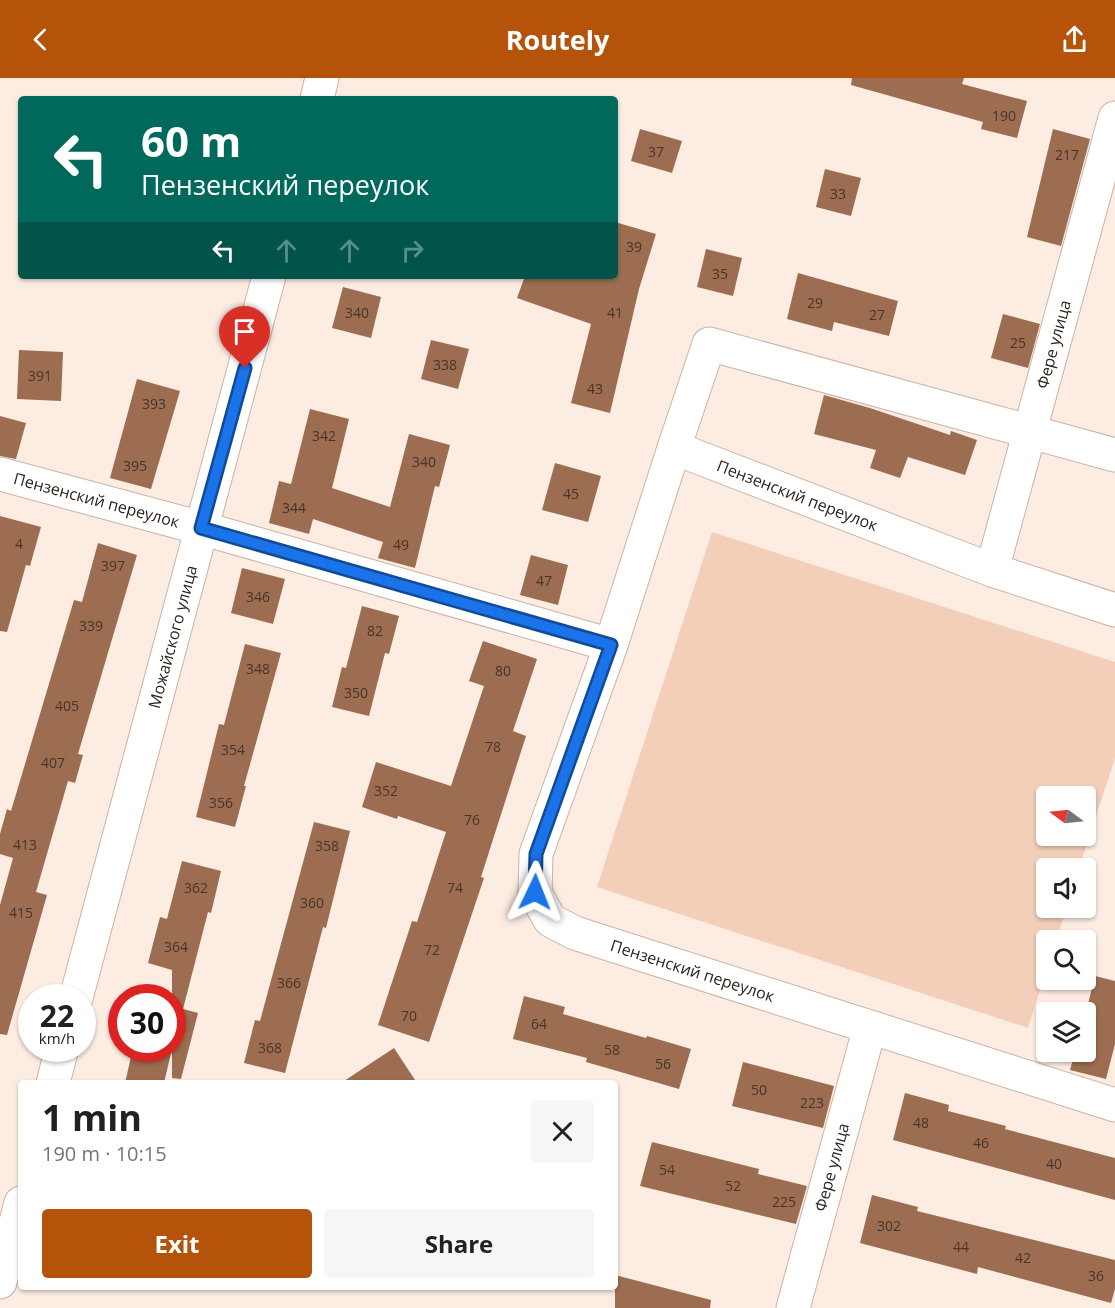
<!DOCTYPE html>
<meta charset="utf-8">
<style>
:root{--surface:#fff;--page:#f6f6f6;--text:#202124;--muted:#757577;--accent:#b45309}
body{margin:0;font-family:"Open Sans",sans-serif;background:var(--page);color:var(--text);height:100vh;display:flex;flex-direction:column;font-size:22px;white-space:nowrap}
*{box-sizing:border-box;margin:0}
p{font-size:20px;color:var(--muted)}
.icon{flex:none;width:33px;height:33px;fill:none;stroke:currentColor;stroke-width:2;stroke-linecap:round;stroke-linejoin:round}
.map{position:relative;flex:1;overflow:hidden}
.panel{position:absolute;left:18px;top:1002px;width:600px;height:210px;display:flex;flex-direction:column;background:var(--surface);border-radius:6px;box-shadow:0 2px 4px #0004}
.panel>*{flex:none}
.banner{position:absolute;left:18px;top:18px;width:600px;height:183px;border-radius:6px;box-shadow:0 2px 4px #0004;background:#00695c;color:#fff;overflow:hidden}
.needle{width:39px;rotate:285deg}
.controls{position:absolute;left:1036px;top:708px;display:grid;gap:12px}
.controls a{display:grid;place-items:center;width:60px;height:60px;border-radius:6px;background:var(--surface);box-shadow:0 2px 4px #0004;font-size:30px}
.speed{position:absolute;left:18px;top:906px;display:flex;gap:12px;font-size:30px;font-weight:700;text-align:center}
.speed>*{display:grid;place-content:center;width:78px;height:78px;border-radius:50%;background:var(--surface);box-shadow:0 2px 4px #0004;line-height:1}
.speed small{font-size:15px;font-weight:400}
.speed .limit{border:9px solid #d22;background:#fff;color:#111}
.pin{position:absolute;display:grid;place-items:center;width:51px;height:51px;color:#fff;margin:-62px -26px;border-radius:50% 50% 50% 0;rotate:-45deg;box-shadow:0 0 6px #0007}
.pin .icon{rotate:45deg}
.me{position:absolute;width:66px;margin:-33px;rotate:2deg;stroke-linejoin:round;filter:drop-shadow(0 0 4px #0008)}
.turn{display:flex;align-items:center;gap:21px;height:126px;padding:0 24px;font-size:27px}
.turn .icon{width:78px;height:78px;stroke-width:2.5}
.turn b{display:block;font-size:42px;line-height:51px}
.lanes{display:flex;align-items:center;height:57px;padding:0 24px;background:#0003;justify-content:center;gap:30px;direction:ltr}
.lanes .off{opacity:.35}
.round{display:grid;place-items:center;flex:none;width:63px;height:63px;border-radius:6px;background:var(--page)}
.summary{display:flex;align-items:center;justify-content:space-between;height:102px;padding:0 24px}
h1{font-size:36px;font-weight:700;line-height:45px}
.action{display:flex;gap:12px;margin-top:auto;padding:12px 24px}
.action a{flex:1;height:69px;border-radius:6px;background:var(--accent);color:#fff;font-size:24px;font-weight:700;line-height:69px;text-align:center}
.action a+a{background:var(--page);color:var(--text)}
header{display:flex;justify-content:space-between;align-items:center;height:78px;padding:0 24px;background:var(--accent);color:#fff;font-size:27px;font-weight:700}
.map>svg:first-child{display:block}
.green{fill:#f3cfb9;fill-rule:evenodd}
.building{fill:#9c6d50}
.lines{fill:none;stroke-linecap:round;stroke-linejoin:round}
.street-casing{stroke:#cdb3a3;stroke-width:35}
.street{stroke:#fff;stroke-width:33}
.route-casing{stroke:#114b97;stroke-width:15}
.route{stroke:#1a73e8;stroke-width:10}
.labels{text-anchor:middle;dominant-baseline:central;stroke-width:5;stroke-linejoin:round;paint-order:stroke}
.number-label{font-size:14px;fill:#483529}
.street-label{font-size:16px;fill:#2c221c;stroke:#fdfdfd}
</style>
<header><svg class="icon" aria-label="back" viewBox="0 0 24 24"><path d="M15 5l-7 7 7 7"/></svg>Routely<svg class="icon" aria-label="share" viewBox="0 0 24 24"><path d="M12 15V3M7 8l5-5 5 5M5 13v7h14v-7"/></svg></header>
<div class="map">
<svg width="1115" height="1230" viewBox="0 0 1115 1230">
<rect width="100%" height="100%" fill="#fdece2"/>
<!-- green -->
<path class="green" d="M712,454L1115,584V680L1079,790H1047V830H1067L1056,862H1047V890L1028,950L597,809ZM1047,718H1086V758H1047Z"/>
<!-- building -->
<g class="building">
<polygon points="852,0 964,0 962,6 1027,23 1017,60 981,51 983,44 851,7"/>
<polygon points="640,51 682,63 672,95 631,83"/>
<polygon points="1053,51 1090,61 1061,168 1027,159"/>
<polygon points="825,91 861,100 851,138 816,129"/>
<polygon points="615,144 656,156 639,211 610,335 571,325 591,246 517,220 525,198 603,198 615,201"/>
<polygon points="706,171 742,180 733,218 697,209"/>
<polygon points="798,195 898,223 889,258 834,244 832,253 787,241"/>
<polygon points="343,209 381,219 371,260 332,250"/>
<polygon points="1003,236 1040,246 1028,290 991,280"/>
<polygon points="431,262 469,271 458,311 421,301"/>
<polygon points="19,272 63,274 61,323 17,321"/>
<polygon points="137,301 180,313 151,411 110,400"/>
<polygon points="824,317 870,330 950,357 951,353 977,362 965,397 908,379 900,400 870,390 876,372 814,356"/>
<polygon points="310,331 349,341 332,410 390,429 409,356 450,367 439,409 435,408 415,490 378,480 383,464 313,441 309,456 269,445 279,403 291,406"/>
<polygon points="0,338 26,345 16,381 0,378"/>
<polygon points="555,385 601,398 588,444 542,432"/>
<polygon points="0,438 41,449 30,488 26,487 7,554 0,553"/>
<polygon points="98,465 137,477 78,676 83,677 75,705 68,703 36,814 47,817 7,957 0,956 0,827 13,780 0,776 0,756 7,731 11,733 74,522 82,524"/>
<polygon points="531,477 568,487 558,527 520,517"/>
<polygon points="242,490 285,501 273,546 231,535"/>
<polygon points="362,528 399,538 389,576 385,575 369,638 332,629 342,589 346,590"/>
<polygon points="483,563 537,581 513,653 526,658 481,799 484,800 429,964 378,947 412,843 417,844 446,754 398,738 397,741 362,729 376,684 451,708 484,608 469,603"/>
<polygon points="245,566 281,575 244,708 246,708 235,749 196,739 219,646 224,647"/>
<polygon points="314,744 350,753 326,850 323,849 285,995 244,985 255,942 260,943"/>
<polygon points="182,783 221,793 211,835 208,834 183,931 198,935 181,1001 172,1000 172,971 164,1005 125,1005 133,970 172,970 172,892 148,885 160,839 167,841"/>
<polygon points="1095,898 1115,903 1115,966 1106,1001 1070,992 1075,974 1086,974 1086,934"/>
<polygon points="524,918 565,929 563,936 646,960 647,958 691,971 679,1011 586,984 587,980 513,961"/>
<polygon points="394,970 417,1005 341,1005"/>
<polygon points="743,984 834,1008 823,1050 732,1028"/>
<polygon points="905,1015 949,1027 948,1033 1006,1048 1005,1051 1115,1080 1115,1122 893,1062"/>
<polygon points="652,1064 759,1091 758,1096 807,1108 796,1146 640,1108"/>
<polygon points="872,1117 918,1129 917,1133 1115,1182 1115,1211 1111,1225 978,1189 977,1196 860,1165"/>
<polygon points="615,1197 711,1222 710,1230 615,1230"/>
</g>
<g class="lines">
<defs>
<g id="street">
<polyline points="317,21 322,0"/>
<polyline points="674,370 709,266 1115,377"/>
<path id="s1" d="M0,396L201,450L611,567L536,776L535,815L550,842L575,855L606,865L1115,1027"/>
<path id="s2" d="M992,492L1115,40"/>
<path id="s3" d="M611,567L674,370L992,492L1115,532"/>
<path id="s4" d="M76,920L269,198"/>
<polyline points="53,1005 62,970"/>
<polyline points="0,1204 21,1125"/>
<path id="s5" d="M793,1230L870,949"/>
</g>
</defs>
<!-- street casing -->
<use href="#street" class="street-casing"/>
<!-- street -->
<use href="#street" class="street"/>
</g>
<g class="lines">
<defs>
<polyline id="route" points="245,290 201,450 611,567 536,776 535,814"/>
</defs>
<!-- route casing -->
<use href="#route" class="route-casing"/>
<!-- route -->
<use href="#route" class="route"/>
</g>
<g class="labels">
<!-- number labels -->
<g class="number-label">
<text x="1004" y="37">190</text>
<text x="656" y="73">37</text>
<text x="1067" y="76">217</text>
<text x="838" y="115">33</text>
<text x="634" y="168">39</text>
<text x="720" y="195">35</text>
<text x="815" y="224">29</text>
<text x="357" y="234">340</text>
<text x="615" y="234">41</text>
<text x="877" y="236">27</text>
<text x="1018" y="264">25</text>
<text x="445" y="286">338</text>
<text x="40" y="297">391</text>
<text x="595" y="310">43</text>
<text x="154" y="325">393</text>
<text x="324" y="357">342</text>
<text x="424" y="383">340</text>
<text x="135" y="387">395</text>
<text x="571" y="415">45</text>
<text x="294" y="429">344</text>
<text x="19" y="465">4</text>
<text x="401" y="466">49</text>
<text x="113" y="487">397</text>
<text x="544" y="502">47</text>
<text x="258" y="518">346</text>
<text x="91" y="547">339</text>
<text x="375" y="552">82</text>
<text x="258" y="590">348</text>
<text x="503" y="592">80</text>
<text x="356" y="614">350</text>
<text x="67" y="627">405</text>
<text x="493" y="668">78</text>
<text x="233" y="671">354</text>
<text x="53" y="684">407</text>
<text x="386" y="712">352</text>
<text x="221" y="724">356</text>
<text x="472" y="741">76</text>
<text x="25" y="766">413</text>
<text x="327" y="767">358</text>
<text x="196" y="809">362</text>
<text x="455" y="809">74</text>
<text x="312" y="824">360</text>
<text x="21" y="834">415</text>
<text x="176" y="868">364</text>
<text x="432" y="871">72</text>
<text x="289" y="904">366</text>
<text x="409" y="937">70</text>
<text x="539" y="945">64</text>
<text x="270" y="969">368</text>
<text x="612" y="971">58</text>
<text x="663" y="985">56</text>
<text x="759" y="1011">50</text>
<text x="812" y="1024">223</text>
<text x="921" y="1044">48</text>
<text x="981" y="1064">46</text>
<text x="1054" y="1085">40</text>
<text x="667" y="1091">54</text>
<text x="733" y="1107">52</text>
<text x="784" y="1123">225</text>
<text x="889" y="1147">302</text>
<text x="961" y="1168">44</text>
<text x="1023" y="1179">42</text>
<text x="1096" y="1197">36</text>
</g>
<!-- street labels -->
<g class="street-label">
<text stroke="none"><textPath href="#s2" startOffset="234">Фере улица</textPath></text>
<text stroke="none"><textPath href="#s3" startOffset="339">Пензенский переулок</textPath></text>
<text stroke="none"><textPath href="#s1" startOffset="100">Пензенский переулок</textPath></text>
<text stroke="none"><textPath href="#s4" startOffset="374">Можайского улица</textPath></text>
<text stroke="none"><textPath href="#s1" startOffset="1078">Пензенский переулок</textPath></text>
<text stroke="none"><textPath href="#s5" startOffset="146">Фере улица</textPath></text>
</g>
</g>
</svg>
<div class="controls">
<a><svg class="needle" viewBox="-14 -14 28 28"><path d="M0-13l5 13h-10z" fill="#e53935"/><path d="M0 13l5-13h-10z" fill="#757577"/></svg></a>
<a><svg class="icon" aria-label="sound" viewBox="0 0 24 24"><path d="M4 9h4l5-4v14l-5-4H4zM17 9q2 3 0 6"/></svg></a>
<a><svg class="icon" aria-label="search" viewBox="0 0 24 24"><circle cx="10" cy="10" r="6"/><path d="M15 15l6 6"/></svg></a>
<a><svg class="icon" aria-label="layers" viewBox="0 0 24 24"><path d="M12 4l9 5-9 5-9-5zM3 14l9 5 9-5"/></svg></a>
</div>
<div class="speed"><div>22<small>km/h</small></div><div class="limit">30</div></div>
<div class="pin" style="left:245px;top:290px;background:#d93025"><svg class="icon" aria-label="arrive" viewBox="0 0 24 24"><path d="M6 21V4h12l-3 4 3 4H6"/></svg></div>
<svg class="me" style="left:535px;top:814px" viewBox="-20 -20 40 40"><path d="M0-17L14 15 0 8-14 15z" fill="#1a73e8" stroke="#fff" stroke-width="4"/></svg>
<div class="banner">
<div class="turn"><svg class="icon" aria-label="left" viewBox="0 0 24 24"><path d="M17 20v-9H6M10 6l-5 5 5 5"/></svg><div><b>60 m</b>Пензенский переулок</div></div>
<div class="lanes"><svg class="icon" aria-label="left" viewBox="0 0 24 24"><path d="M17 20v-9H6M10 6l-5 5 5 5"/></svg><svg class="icon off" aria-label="ahead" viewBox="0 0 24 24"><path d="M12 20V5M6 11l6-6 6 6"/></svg><svg class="icon off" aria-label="ahead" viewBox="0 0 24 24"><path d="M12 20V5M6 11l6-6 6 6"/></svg><svg class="icon off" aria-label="right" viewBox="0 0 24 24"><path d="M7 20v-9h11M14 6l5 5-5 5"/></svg></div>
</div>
<section class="panel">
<div class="summary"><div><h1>1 min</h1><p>190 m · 10:15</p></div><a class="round"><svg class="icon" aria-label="close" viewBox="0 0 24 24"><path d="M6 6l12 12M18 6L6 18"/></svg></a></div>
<div class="action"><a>Exit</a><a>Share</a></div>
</section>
</div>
